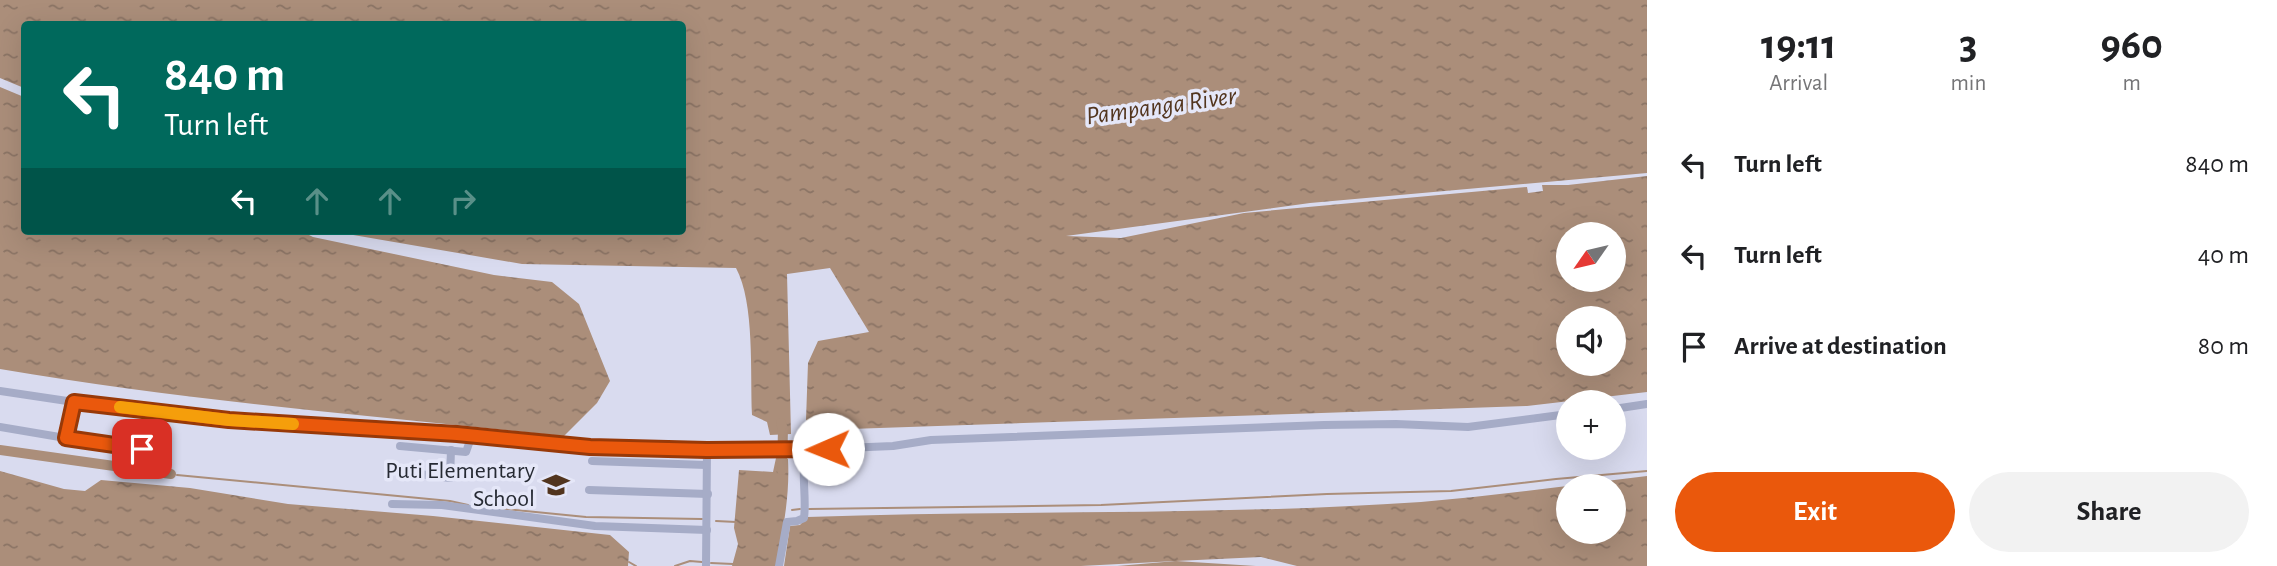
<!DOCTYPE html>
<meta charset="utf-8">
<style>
:root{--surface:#fff;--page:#f2f2f2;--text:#202124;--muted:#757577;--accent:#ea580c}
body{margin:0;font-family:"Alegreya Sans",sans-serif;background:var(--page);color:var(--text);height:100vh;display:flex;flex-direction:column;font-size:26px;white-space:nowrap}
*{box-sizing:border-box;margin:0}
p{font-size:23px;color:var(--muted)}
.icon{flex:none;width:38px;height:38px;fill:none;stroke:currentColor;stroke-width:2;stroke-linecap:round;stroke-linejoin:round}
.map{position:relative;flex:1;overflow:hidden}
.drawer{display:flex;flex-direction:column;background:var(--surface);width:630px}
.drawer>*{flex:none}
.banner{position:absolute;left:21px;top:21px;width:665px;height:214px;border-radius:7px;box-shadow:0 7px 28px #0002;background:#00695c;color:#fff;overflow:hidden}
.needle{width:46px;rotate:236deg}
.tools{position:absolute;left:1556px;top:222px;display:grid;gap:14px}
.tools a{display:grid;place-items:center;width:70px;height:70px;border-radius:50%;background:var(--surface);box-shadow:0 7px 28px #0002;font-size:35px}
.pin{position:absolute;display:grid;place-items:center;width:60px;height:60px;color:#fff;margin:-30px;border-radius:14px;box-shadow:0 4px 10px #0006}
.me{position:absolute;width:77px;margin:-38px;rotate:269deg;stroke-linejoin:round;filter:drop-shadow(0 0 5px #0008)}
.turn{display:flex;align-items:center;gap:24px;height:147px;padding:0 28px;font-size:32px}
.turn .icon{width:91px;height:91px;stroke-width:2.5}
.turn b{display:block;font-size:49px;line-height:60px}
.lanes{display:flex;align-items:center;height:66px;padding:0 28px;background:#0003;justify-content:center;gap:35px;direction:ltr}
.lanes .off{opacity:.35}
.eta{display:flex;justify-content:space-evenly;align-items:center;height:119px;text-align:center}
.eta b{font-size:42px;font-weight:700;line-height:49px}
.primary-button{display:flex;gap:14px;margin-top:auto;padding:14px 28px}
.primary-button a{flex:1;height:80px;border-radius:42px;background:var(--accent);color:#fff;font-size:28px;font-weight:700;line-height:80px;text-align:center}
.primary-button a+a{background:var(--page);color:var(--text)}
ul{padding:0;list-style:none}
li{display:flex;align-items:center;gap:21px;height:91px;padding:0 28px}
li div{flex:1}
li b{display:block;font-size:26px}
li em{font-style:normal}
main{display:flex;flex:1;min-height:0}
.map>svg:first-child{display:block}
.water{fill:url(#water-ripples);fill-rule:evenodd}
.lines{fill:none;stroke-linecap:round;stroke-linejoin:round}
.stream{stroke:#ab8e7a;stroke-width:2}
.river{stroke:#ab8e7a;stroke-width:10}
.minor{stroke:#a6acc7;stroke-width:8}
.route-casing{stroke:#983908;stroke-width:18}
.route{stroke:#ea580c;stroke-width:12}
.slow{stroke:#f59e0b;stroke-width:12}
.labels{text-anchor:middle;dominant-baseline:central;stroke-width:7;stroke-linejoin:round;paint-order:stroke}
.poi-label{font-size:24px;fill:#262a33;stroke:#e5e7f8;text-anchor:end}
.water-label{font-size:26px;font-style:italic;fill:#52351e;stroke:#e5e7f8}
</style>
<main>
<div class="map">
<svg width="1647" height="566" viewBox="0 0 1647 566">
<defs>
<pattern id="water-ripples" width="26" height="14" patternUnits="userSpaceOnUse" patternTransform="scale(1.75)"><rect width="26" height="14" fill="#ab8e7a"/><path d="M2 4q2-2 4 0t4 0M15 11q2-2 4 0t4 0" fill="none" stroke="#8b7465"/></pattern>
</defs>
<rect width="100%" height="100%" fill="#d9dbef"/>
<!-- water -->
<g class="water">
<path d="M0,0H1647V173L1310,203L1066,236L1121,238L1244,213L1527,187L1528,193L1543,191L1542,185H1568L1647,176V392L1527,406L821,430L806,420L808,363L818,341L869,332L830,268L787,274L791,434L770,435L767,422L752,415C750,374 755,303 736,268L522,264L330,231H682V24H24V88L0,78ZM1568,234H1614V280H1568ZM1568,318H1614V364H1568Z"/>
<path d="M0,87L24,97V231H301L313,237L494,275L552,282L579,304L610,381L597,403L564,436C376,416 187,401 0,369Z"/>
<path d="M776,458L788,459C790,496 783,530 776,566H732L738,544L734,528L739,470L773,472Z"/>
<polygon points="0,471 64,489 85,491 101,480 190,488 288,504 433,516 610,535 629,552 628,566 0,566"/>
<path d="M1647,476V566H1297L1261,557L1176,561L1256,566H1117L1176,561L1081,566H784L790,526L800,525L807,517C1011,510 1216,516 1421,502C1496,496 1572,485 1647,476ZM1568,486H1614V532H1568Z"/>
</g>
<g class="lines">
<!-- stream -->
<g class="stream">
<polyline points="177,475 450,501 468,505"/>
<polyline points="495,508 586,517 702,519"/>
<polyline points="809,509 1101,505 1327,494 1451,491 1556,479 1647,471"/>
<polyline points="792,510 800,509"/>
<polyline points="716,521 736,522"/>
<polyline points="629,562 636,566"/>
<polyline points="711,563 733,564"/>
<polyline points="675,566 690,561 702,562"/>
</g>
<!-- river -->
<g class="river">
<polyline points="781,423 783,429 782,470"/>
<polyline points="0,450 171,474"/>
</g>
<!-- minor -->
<g class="minor">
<polyline points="0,391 74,402 229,420 442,433 590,447 797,450 893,446 931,440 1324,425 1396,424 1468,427 1568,414"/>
<polyline points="1614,409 1647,404"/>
<polyline points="0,427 95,443 161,451"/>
<polyline points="66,438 74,402"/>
<polyline points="400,446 466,452 472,435"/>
<polyline points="592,461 706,465"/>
<polyline points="397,471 450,478 451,450"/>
<polyline points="589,490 708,494"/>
<polyline points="392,504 442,505 595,526 707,530"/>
<polyline points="706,566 707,450"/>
<path d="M779,566L787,522L797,521L804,518C807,496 800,471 807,450"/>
</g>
</g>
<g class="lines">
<defs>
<polyline id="route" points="142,449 66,438 74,402 229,420 457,434 590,447 707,450 828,449"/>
</defs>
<!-- route casing -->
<use href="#route" class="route-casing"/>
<!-- route -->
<use href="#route" class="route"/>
<!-- slow -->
<polyline class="slow" points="120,407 229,420 293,424"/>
</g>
<!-- icons -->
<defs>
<symbol id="school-bare" viewBox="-9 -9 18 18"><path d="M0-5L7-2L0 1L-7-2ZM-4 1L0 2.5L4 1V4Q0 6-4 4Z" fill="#52351e" stroke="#e5e7f8" stroke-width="2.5" paint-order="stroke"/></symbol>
</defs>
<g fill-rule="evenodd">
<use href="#school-bare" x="537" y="466" width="38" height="38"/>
</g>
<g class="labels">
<!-- poi labels -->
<g class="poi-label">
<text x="535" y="471">Puti Elementary<tspan x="535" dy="28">School</tspan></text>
</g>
<!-- water labels -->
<g class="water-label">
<text transform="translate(1161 106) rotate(-8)">Pampanga River</text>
</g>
</g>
</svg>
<div class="tools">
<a><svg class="needle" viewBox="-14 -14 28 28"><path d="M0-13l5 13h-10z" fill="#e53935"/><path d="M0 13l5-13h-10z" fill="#757577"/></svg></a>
<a><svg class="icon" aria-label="sound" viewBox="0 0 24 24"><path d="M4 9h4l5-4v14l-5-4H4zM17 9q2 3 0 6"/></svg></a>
<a>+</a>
<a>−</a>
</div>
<div class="pin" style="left:142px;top:449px;background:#d93025"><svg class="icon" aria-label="arrive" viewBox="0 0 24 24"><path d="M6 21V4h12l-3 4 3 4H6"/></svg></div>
<svg class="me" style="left:828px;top:449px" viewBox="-20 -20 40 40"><circle r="19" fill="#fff"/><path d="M0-13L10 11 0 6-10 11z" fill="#ea580c"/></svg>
<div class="banner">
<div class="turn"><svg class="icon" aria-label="left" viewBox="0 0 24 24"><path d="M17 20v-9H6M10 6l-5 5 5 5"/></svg><div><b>840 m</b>Turn left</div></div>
<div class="lanes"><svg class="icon" aria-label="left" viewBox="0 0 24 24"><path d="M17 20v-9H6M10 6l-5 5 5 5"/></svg><svg class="icon off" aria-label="ahead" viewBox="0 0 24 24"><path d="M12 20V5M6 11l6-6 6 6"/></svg><svg class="icon off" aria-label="ahead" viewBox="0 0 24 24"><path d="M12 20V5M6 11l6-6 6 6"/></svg><svg class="icon off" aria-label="right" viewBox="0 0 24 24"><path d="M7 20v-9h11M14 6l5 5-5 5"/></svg></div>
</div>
</div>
<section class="drawer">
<div class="eta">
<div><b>19:11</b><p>Arrival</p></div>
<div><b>3</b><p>min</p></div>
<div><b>960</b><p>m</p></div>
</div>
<ul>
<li><svg class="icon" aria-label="left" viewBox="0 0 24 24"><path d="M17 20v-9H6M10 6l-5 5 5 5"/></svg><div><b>Turn left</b></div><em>840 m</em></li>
<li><svg class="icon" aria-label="left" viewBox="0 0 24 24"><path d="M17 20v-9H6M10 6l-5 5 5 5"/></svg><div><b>Turn left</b></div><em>40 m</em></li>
<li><svg class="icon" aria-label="arrive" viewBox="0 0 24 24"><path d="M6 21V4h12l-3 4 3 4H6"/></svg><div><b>Arrive at destination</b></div><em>80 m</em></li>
</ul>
<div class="primary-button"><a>Exit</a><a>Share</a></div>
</section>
</main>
